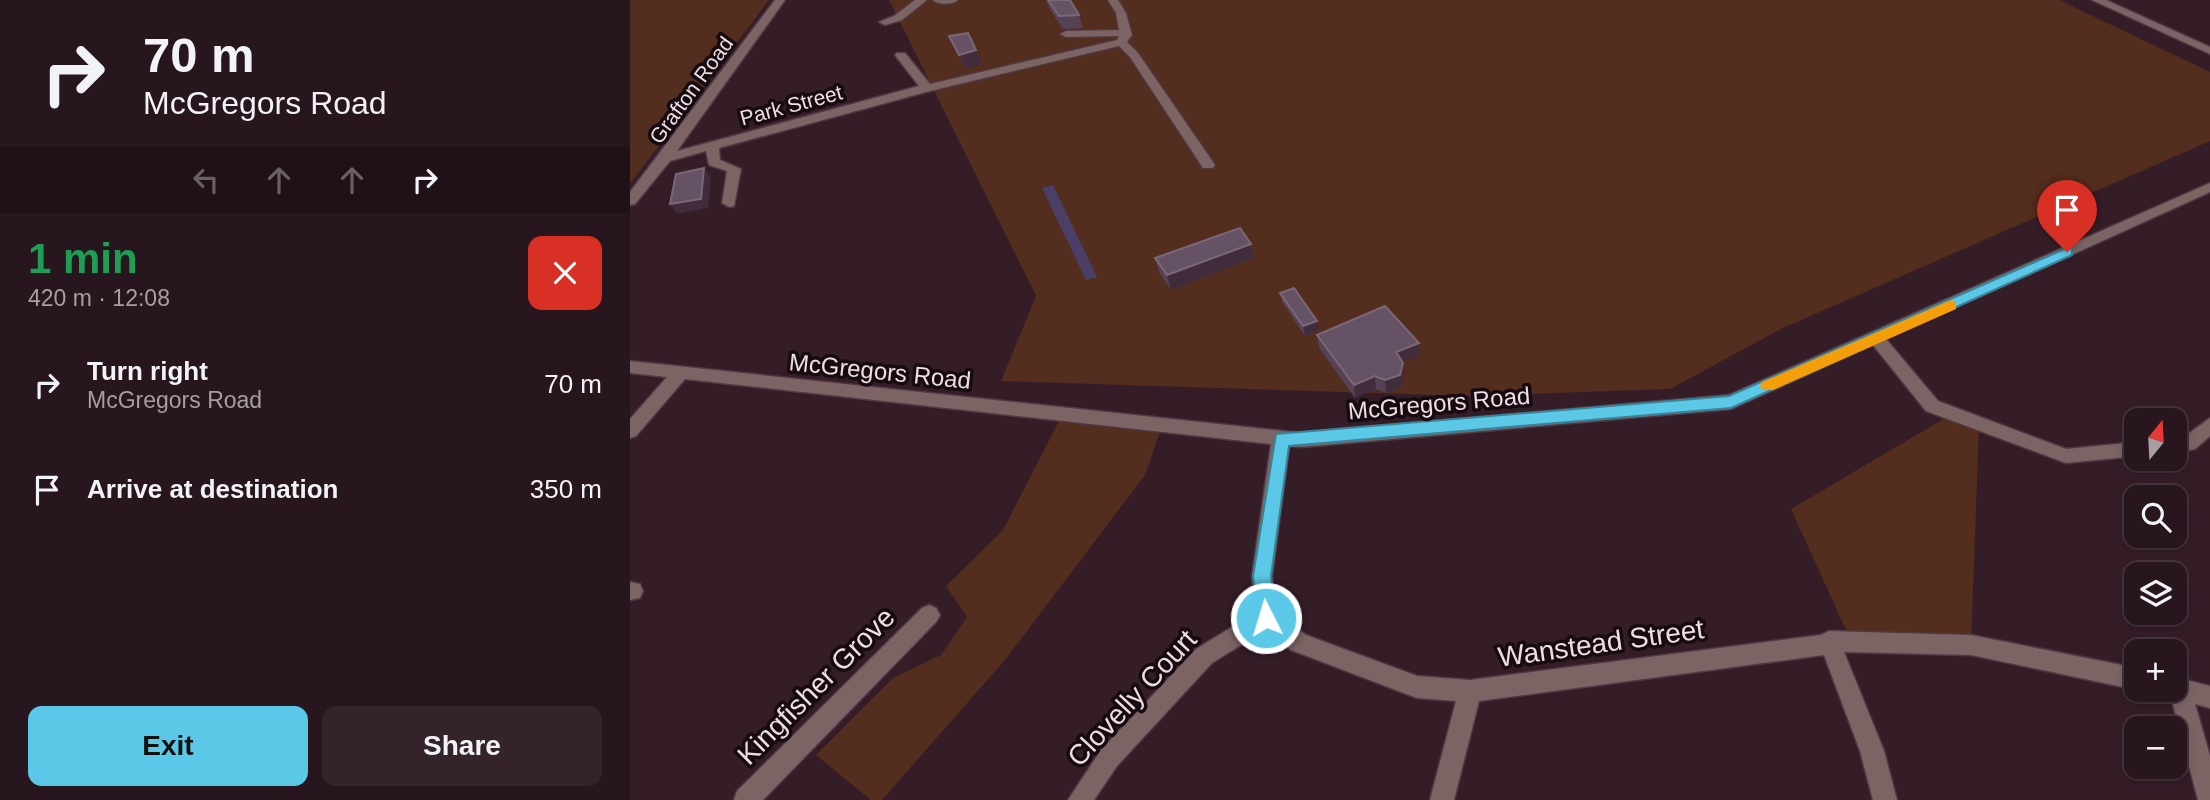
<!DOCTYPE html>
<meta charset="utf-8">
<style>
:root{--surface:#28161e;--page:#34232b;--text:#f1f3f6;--muted:#a59fa4;--line:#44353c;--accent:#5ac8e6}
body{margin:0;font-family:Helvetica,sans-serif;background:var(--page);color:var(--text);height:100vh;display:flex;flex-direction:column;font-size:26px;white-space:nowrap}
*{box-sizing:border-box;margin:0}
p{font-size:23px;color:var(--muted)}
.icon{flex:none;width:38px;height:38px;fill:none;stroke:currentColor;stroke-width:2;stroke-linecap:round;stroke-linejoin:round}
.map{position:relative;flex:1;overflow:hidden}
.side{display:flex;flex-direction:column;background:var(--surface);width:630px}
.side>*{flex:none}
.banner{background:#28161e;color:var(--text);overflow:hidden}
.needle{width:46px;rotate:18deg}
.fabs{position:absolute;left:1494px;top:408px;display:grid;gap:14px}
.fabs a{display:grid;place-items:center;width:63px;height:63px;border-radius:14px;background:var(--surface);box-shadow:0 4px 10px #0003,0 0 0 2px var(--line);font-size:35px}
.pin{position:absolute;display:grid;place-items:center;width:60px;height:60px;color:#fff;margin:-72px -30px;border-radius:50% 50% 50% 0;rotate:-45deg;box-shadow:0 0 7px #0007}
.pin .icon{rotate:45deg}
.me{position:absolute;width:77px;margin:-38px;rotate:355deg;stroke-linejoin:round;filter:drop-shadow(0 0 5px #0008)}
.turn{display:flex;align-items:center;gap:24px;height:147px;padding:0 28px;font-size:32px}
.turn .icon{width:91px;height:91px;stroke-width:2.5}
.turn b{display:block;font-size:49px;line-height:60px}
.lanes{display:flex;align-items:center;height:66px;padding:0 28px;background:#0003;justify-content:center;gap:35px;direction:ltr}
.lanes .off{opacity:.35}
.round{display:grid;place-items:center;flex:none;width:74px;height:74px;border-radius:14px;background:var(--page)}
.head{display:flex;align-items:center;justify-content:space-between;height:119px;padding:0 28px}
h1{font-size:42px;font-weight:800;line-height:52px;color:#1e9e55}
.primary-button{display:flex;gap:14px;margin-top:auto;padding:14px 28px}
.primary-button a{flex:1;height:80px;border-radius:14px;background:var(--accent);color:#111;font-size:28px;font-weight:800;line-height:80px;text-align:center}
.primary-button a+a{background:var(--page);color:var(--text)}
ul{padding:0;list-style:none}
li{display:flex;align-items:center;gap:21px;height:105px;padding:0 28px}
li div{flex:1}
li b{display:block;font-size:26px}
li em{font-style:normal}
main{display:flex;flex:1;min-height:0}
.map>svg:first-child{display:block}
.green{fill:#532d1d}
.water{fill:#4c3f67}
.lines{fill:none;stroke-linecap:round;stroke-linejoin:round}
.minor-casing{stroke:#4f3842;stroke-width:3}
.minor{fill:#7c6465;fill-rule:evenodd}
.wall{fill:#554255}
.shaded-wall{fill:#412c3c}
.building{fill:#655264;stroke:#7a6878;stroke-width:2}
.route{fill:#5ac8e6;stroke:#3a8296;stroke-width:2}
.slow{fill:#f59e0b}
.labels{text-anchor:middle;dominant-baseline:central;stroke-width:7;stroke-linejoin:round;paint-order:stroke}
.far-street-label{font-size:21px;fill:#eedde4;stroke:#160b10}
.street-label{font-size:24px;fill:#eedde4;stroke:#160b10}
.near-street-label{font-size:28px;fill:#eedde4;stroke:#160b10}
</style>
<main>
<section class="side">
<div class="banner">
<div class="turn"><svg class="icon" aria-label="right" viewBox="0 0 24 24"><path d="M7 20v-9h11M14 6l5 5-5 5"/></svg><div><b>70 m</b>McGregors Road</div></div>
<div class="lanes"><svg class="icon off" aria-label="left" viewBox="0 0 24 24"><path d="M17 20v-9H6M10 6l-5 5 5 5"/></svg><svg class="icon off" aria-label="ahead" viewBox="0 0 24 24"><path d="M12 20V5M6 11l6-6 6 6"/></svg><svg class="icon off" aria-label="ahead" viewBox="0 0 24 24"><path d="M12 20V5M6 11l6-6 6 6"/></svg><svg class="icon" aria-label="right" viewBox="0 0 24 24"><path d="M7 20v-9h11M14 6l5 5-5 5"/></svg></div>
</div>
<div class="head"><div><h1>1 min</h1><p>420 m · 12:08</p></div><a class="round" style="background:#d93025;color:#fff"><svg class="icon" aria-label="close" viewBox="0 0 24 24"><path d="M6 6l12 12M18 6L6 18"/></svg></a></div>
<ul>
<li><svg class="icon" aria-label="right" viewBox="0 0 24 24"><path d="M7 20v-9h11M14 6l5 5-5 5"/></svg><div><b>Turn right</b><p>McGregors Road</p></div><em>70 m</em></li>
<li><svg class="icon" aria-label="arrive" viewBox="0 0 24 24"><path d="M6 21V4h12l-3 4 3 4H6"/></svg><div><b>Arrive at destination</b></div><em>350 m</em></li>
</ul>
<div class="primary-button"><a>Exit</a><a>Share</a></div>
</section>
<div class="map">
<svg width="1580" height="800" viewBox="0 0 1580 800">
<rect width="100%" height="100%" fill="#351d28"/>
<!-- green -->
<g class="green">
<polygon points="0,0 139,0 0,184"/>
<polygon points="259,0 1429,0 1580,72 1580,141 1153,328 1040,389 838,396 371,381 406,296"/>
<polygon points="1322,414 1349,424 1341,645 1221,641 1161,509"/>
<polygon points="432,415 532,426 515,475 375,660 252,800 241,800 186,755 263,678 311,655 337,617 316,586 373,530"/>
</g>
<!-- water -->
<polygon class="water" points="423,185 467,277 456,280 412,188"/>
<g class="lines">
<defs>
<g id="minor">
<polygon points="145,0 155,0 47,151 289,86 265,55 267,53 275,53 300,84 487,40 489,36 436,37 430,34 436,31 489,30 486,13 478,0 488,0 496,13 502,35 497,42 508,53 585,165 583,168 573,168 500,57 489,46 300,91 89,148 90,160 111,169 104,206 99,207 92,203 97,171 79,165 76,151 40,161 5,204 0,205 0,192"/>
<polygon points="285,0 297,0 272,20 255,25 249,22 264,16"/>
<path d="M303,0H328C323,5 308,5 303,0Z"/>
<polygon points="1462,0 1476,0 1580,47 1580,54"/>
<polygon points="1580,183 1580,192 1256,339 1308,401 1436,449 1507,442 1507,456 1436,463 1296,411 1243,345 1101,409 672,447 659,446 642,576 646,613 676,635 787,676 840,680 1191,635 1199,631 1341,635 1507,668 1507,690 1341,655 1214,652 1254,751 1267,800 1243,800 1230,751 1194,655 849,701 824,800 800,800 826,701 787,698 661,650 635,630 582,663 487,766 464,800 438,800 471,750 566,649 625,613 622,576 641,444 55,379 6,436 0,438 0,419 37,377 0,373 0,361 672,433 1099,395"/>
<polygon points="1580,418 1580,436 1565,449 1545,453 1545,439 1554,437"/>
<polygon points="0,582 10,584 13,591 10,598 0,600"/>
<polygon points="299,605 306,608 310,615 306,622 133,800 104,800 107,791 292,608"/>
<polygon points="1545,677 1580,686 1580,708 1565,704 1580,756 1580,800 1568,800 1541,697 1534,690 1545,690"/>
</g>
</defs>
<!-- minor casing -->
<use href="#minor" class="minor-casing"/>
<!-- minor -->
<use href="#minor" class="minor"/>
</g>
<!-- wall -->
<g class="wall">
<polygon points="416,0 440,0 449,15 453,28 433,29 419,8"/>
<polygon points="319,36 352,64 335,68"/>
<polygon points="621,244 624,258 541,290 529,272 525,258"/>
<polygon points="650,293 689,331 675,336 652,302"/>
<polygon points="687,335 789,343 789,356 773,362 774,375 770,388 756,393 746,389 725,398 689,348"/>
</g>
<!-- shaded-wall -->
<g class="shaded-wall">
<polygon points="346,50 352,64 335,68 329,55"/>
<polygon points="74,168 81,178 78,208 47,214 40,204"/>
<polygon points="621,244 624,258 541,290 537,275"/>
<polygon points="687,321 689,331 675,336 673,326"/>
<polygon points="789,343 789,356 766,365 766,352"/>
<polygon points="773,363 774,375 770,388 756,393 755,380"/>
<polygon points="745,376 746,389 725,398 724,385"/>
</g>
<!-- building -->
<g class="building">
<polygon points="418,0 440,0 449,15 429,16"/>
<polygon points="338,33 346,50 329,55 319,36"/>
<polygon points="74,168 71,199 40,204 46,174"/>
<polygon points="610,228 621,244 537,275 525,258"/>
<polygon points="664,288 687,321 673,326 650,293"/>
<polygon points="755,306 789,343 766,352 773,363 770,375 755,380 745,376 724,385 687,335"/>
</g>
<!-- route -->
<polygon class="route" points="1437,248 1442,249 1442,255 1101,408 659,446 641,576 645,618 643,624 636,627 629,624 623,576 646,434 1099,396"/>
<!-- slow -->
<polygon class="slow" points="1321,300 1326,302 1326,309 1143,390 1132,390 1130,386 1132,382"/>
<g class="labels">
<!-- far-street labels -->
<g class="far-street-label">
<text transform="translate(61 90) rotate(-54)">Grafton Road</text>
<text transform="translate(161 105) rotate(-15)">Park Street</text>
</g>
<!-- street labels -->
<g class="street-label">
<text transform="translate(250 371) rotate(6)">McGregors Road</text>
<text transform="translate(809 403) rotate(-5)">McGregors Road</text>
</g>
<!-- near-street labels -->
<g class="near-street-label">
<text transform="translate(971 643) rotate(-8)">Wanstead Street</text>
<text transform="translate(186 686) rotate(-45)">Kingfisher Grove</text>
<text transform="translate(502 698) rotate(-47)">Clovelly Court</text>
</g>
</g>
</svg>
<div class="fabs">
<a><svg class="needle" viewBox="-14 -14 28 28"><path d="M0-13l5 13h-10z" fill="#e53935"/><path d="M0 13l5-13h-10z" fill="#a59fa4"/></svg></a>
<a><svg class="icon" aria-label="search" viewBox="0 0 24 24"><circle cx="10" cy="10" r="6"/><path d="M15 15l6 6"/></svg></a>
<a><svg class="icon" aria-label="layers" viewBox="0 0 24 24"><path d="M12 4l9 5-9 5-9-5zM3 14l9 5 9-5"/></svg></a>
<a>+</a>
<a>−</a>
</div>
<div class="pin" style="left:1437px;top:252px;background:#d93025"><svg class="icon" aria-label="arrive" viewBox="0 0 24 24"><path d="M6 21V4h12l-3 4 3 4H6"/></svg></div>
<svg class="me" style="left:636px;top:618px" viewBox="-20 -20 40 40"><circle r="17" fill="#5ac8e6" stroke="#fff" stroke-width="3"/><path d="M0-11L8 9 0 5-8 9z" fill="#fff"/></svg>
</div>
</main>
